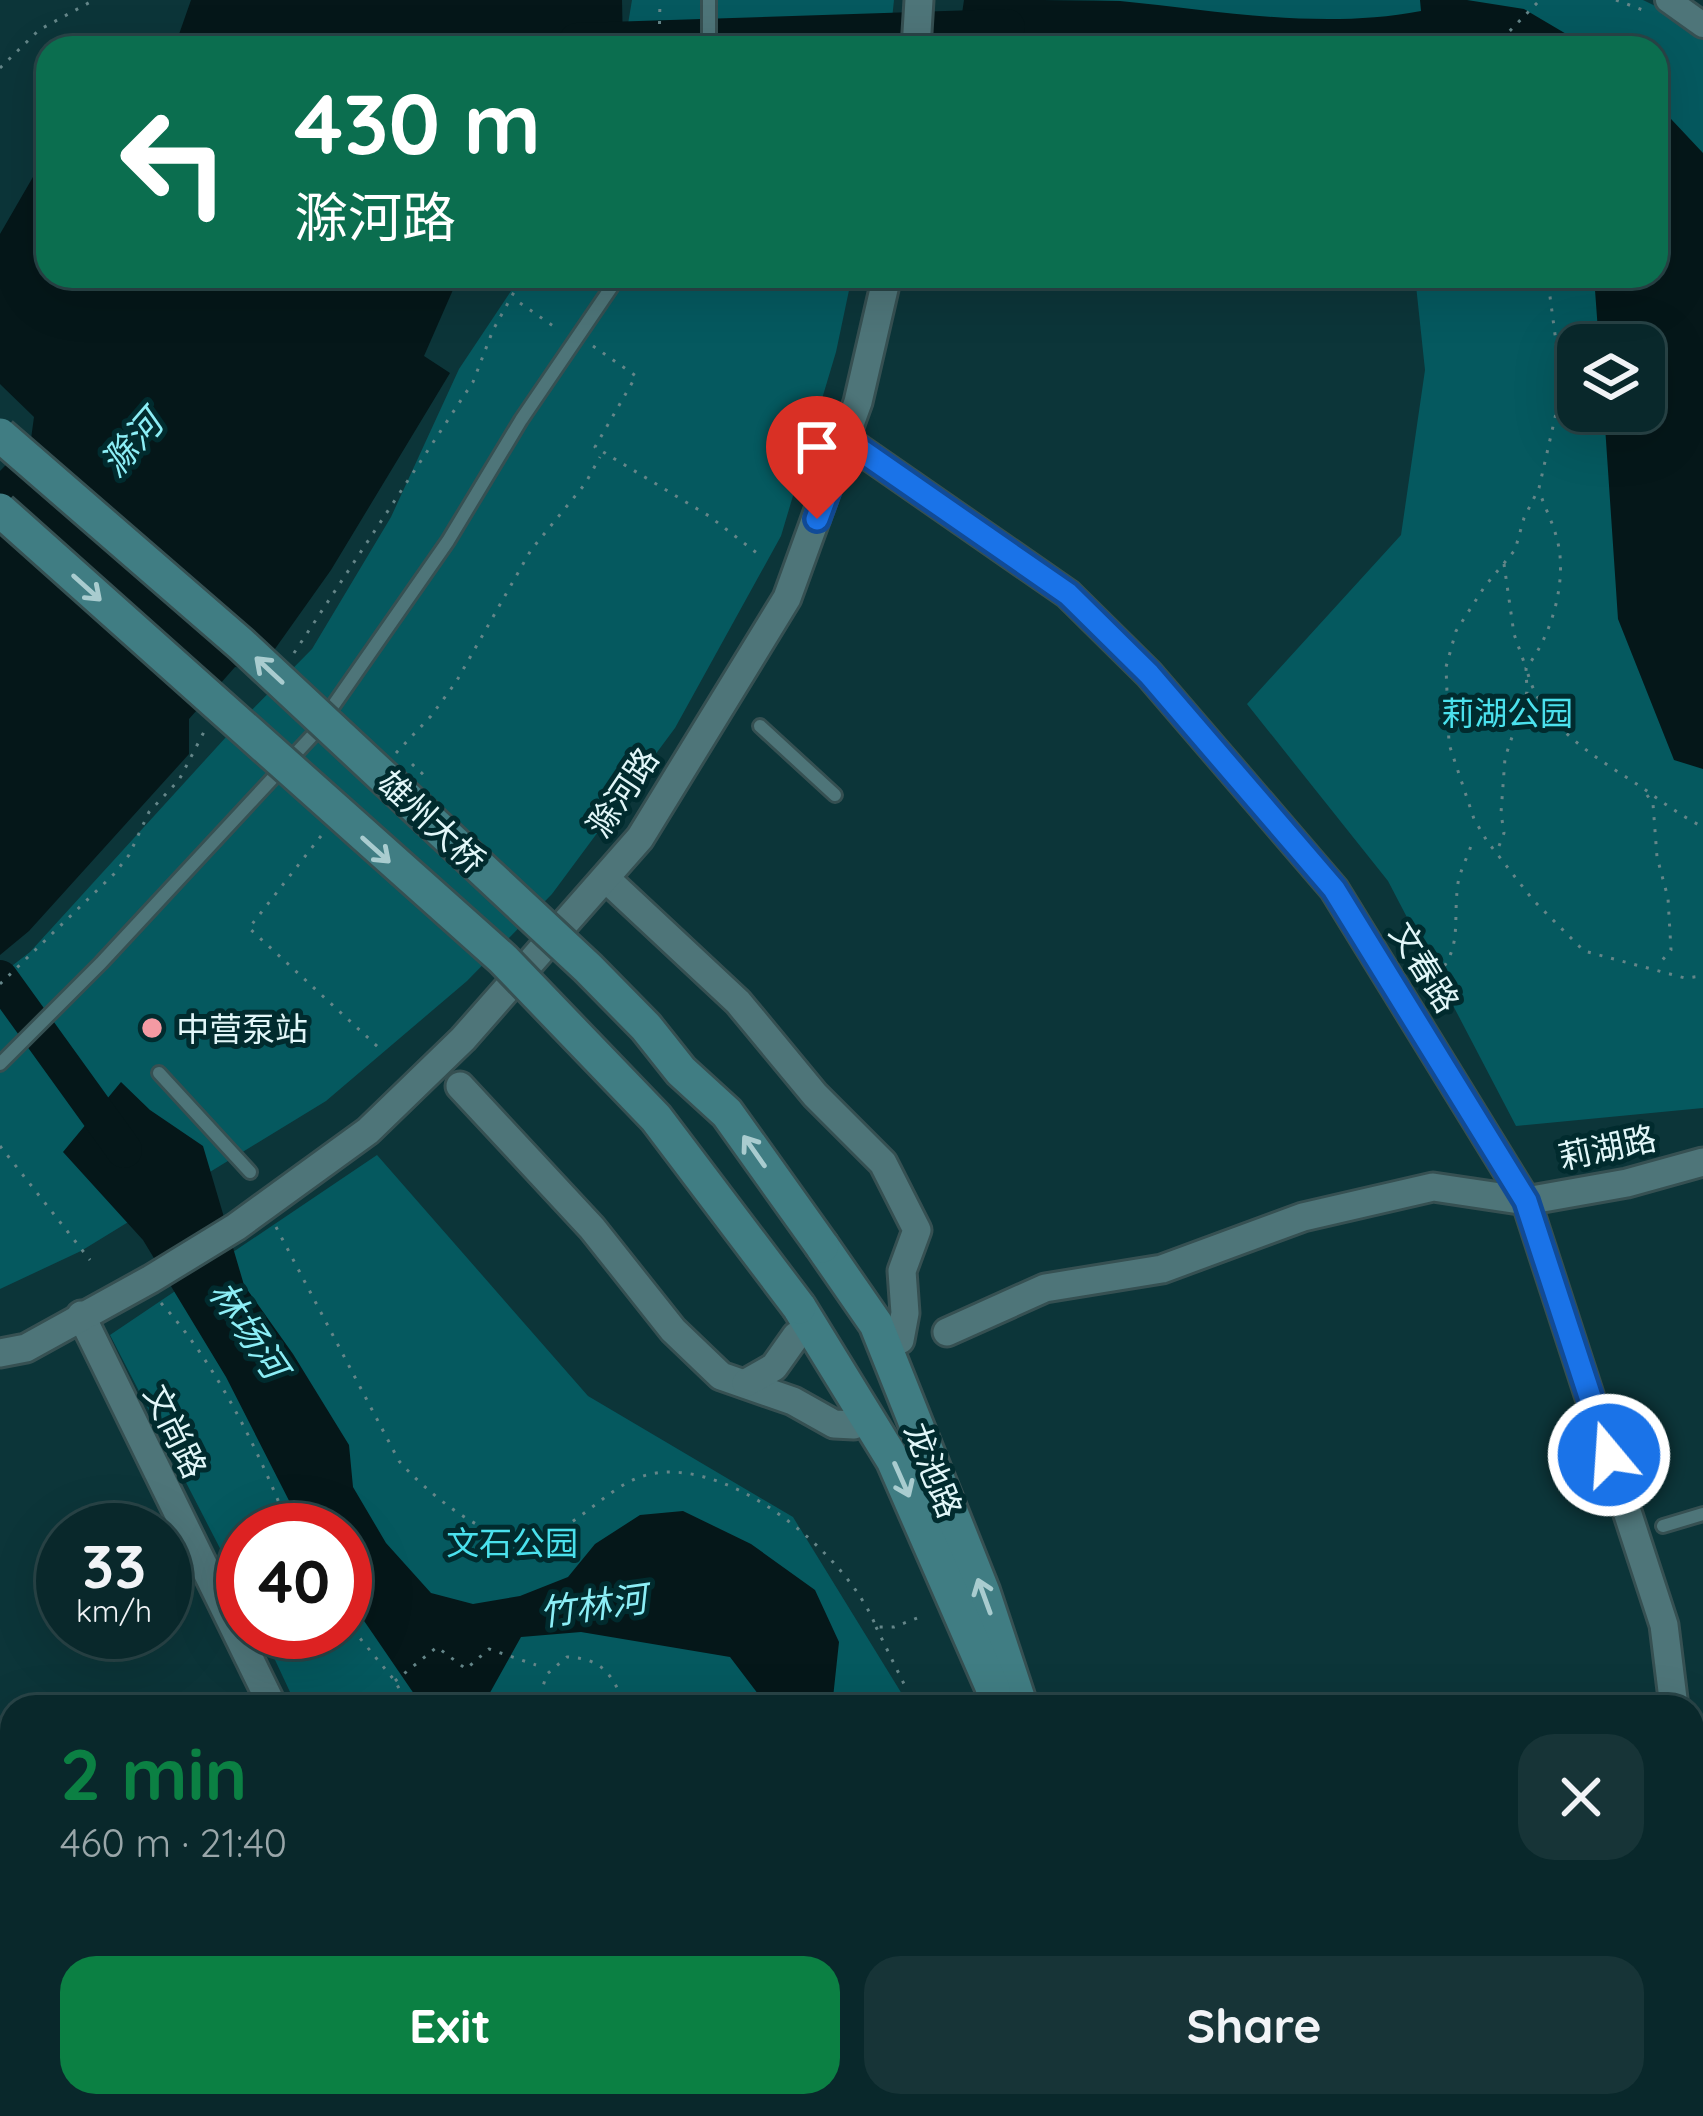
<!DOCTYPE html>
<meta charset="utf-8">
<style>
:root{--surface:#09282b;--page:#173437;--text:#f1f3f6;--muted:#99a6a9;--line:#294447;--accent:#0b8043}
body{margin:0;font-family:Quicksand,"Noto Sans SC",sans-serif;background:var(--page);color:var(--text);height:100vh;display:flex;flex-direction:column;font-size:45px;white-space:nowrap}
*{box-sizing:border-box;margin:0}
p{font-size:39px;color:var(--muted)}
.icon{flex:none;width:66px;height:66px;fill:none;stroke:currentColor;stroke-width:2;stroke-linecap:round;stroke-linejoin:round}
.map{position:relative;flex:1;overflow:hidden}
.drawer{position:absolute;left:0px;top:1695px;width:1704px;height:423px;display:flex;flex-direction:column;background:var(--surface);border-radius:36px 36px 0 0;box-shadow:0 12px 48px #0002,0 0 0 3px var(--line)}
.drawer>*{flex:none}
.guide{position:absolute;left:36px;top:36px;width:1632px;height:252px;border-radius:36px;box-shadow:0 12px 48px #0002,0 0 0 3px var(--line);background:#0b6e4f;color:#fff;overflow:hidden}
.tools{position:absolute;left:1557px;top:324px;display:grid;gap:24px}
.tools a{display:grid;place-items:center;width:108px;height:108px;border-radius:24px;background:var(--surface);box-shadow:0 12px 48px #0002,0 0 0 3px var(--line);font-size:60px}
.speed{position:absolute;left:36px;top:1503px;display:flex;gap:24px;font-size:60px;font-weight:700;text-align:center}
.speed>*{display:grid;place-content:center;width:156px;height:156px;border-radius:50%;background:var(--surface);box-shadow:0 12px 48px #0002,0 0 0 3px var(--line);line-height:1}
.speed small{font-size:30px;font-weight:400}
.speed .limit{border:18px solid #d22;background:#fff;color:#111}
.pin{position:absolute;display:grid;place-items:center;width:102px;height:102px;color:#fff;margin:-123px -51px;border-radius:50% 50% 50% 0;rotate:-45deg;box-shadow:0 0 12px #0007}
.pin .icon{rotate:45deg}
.me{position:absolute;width:132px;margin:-66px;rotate:342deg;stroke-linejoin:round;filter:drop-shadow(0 0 9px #0008)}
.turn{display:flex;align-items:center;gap:42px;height:252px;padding:0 60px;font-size:54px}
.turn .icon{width:156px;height:156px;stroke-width:2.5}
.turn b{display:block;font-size:84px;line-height:102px}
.round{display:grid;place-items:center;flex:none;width:126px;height:126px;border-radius:36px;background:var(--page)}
.overview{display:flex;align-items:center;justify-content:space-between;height:204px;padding:0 60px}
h1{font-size:72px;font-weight:700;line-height:90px;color:var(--accent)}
.button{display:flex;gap:24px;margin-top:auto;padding:24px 60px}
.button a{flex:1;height:138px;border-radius:36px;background:var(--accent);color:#fff;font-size:48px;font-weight:700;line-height:138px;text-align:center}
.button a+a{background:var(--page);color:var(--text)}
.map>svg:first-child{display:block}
.green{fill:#05595f;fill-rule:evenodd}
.water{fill:#051719}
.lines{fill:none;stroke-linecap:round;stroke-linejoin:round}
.river{stroke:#051719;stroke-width:36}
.service-casing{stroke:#365052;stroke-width:18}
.minor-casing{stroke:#365052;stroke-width:30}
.tertiary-casing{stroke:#365052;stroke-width:33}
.secondary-casing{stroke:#365052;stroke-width:39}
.path{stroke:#658689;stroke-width:3;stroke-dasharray:3 9;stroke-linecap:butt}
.service{stroke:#4e7579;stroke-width:12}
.minor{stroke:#4e7579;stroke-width:24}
.tertiary{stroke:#4e7579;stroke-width:27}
.secondary{stroke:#407d83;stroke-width:33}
.secondary-bridge-casing{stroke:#365052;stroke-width:39;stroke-linecap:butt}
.secondary-bridge{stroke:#407d83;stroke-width:33}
.oneway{stroke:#a9cccf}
.route-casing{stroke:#114b97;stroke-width:30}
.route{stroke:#1a73e8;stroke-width:21}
.poi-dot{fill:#f49aa3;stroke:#012b2e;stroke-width:4.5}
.labels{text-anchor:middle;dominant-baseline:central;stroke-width:10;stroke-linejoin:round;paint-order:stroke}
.park-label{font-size:33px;fill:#4be1ed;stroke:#012b2e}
.street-label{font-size:33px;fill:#e1f6f8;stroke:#012b2e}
.poi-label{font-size:33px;fill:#e1f6f8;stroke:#012b2e;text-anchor:start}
.water-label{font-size:36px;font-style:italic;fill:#8ceef6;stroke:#012b2e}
</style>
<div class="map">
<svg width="1703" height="2116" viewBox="0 0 1703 2116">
<rect width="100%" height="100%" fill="#0c3539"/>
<!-- green -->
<g class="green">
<polygon points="632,0 894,0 889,48 624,48"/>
<path d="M970,0H1643L1703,29V1108L1516,1126L1388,881L1247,704L1401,535L1425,370L1415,276H1656V48H975ZM1578,345H1644V411H1578Z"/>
<polygon points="521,276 852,276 836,352 781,536 675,728 552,894 467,981 326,1101 81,1251 0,1289 0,975 30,952 237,725 312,649 391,517 459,369"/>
<polygon points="377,1155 588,1396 793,1517 910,1707 297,1707 262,1632 345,1632 345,1530 243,1530 243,1593 110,1335"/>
<polygon points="378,2106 1091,2106 1092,2116 379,2116"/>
</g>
<!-- water -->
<g class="water">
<polygon points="191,0 622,0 623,48 170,48 177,40"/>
<path d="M964,0C1015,0 1069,0 1120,1C1220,11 1321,30 1421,11L1420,0H1467L1524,9L1590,48H957Z"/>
<polygon points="1656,103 1703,153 1703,769 1674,760 1618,619 1604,411 1644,411 1644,345 1599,345 1594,276 1656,276"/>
<polygon points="48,151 48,276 459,276 424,356 450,373 331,570 260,670 235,667 189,719 189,754 29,931 0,955 0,471 31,439 34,417 0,384 0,234"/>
<polygon points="121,1082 150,1110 203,1146 244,1285 293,1354 349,1445 353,1487 386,1543 431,1593 473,1604 520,1596 568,1577 595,1544 640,1515 683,1511 751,1544 815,1590 839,1642 832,1707 768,1707 730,1657 581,1632 521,1637 482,1707 423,1707 345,1593 345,1530 304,1530 226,1377 143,1240 63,1152"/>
</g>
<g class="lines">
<!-- river -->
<g class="river">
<polyline points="577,41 1007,27"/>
<polyline points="0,978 124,1150"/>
</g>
<defs>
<g id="service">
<polyline points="709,0 709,48"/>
<polyline points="760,726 835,795"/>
<polyline points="0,1064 101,963 312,736 448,541 521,420 619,276"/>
<polyline points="159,1073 250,1172"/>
<polyline points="1663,1526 1703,1514"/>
<polyline points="455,2106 456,2116"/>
<polyline points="582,2106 593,2116"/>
</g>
<polyline id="minor" points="1668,0 1703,25"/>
<g id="tertiary">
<polyline points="916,48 919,0"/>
<polyline points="846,440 1068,594 1149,674 1334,889 1526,1201 1664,1625 1674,1707"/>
<polyline points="615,887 738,1002 815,1095 883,1163 917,1230 902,1271 905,1313 900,1340"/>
<polyline points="460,1086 592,1228 673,1330 721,1376 793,1401 834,1424 854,1425"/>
<polyline points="81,1315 273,1707"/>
<polyline points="947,1332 1045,1288 1162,1269 1303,1217 1433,1187 1526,1201 1627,1183 1703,1162"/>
<polyline points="0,1353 26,1348 151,1279 236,1227 368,1131 463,1039 640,838 787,598 858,402 887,276"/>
<polyline points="746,1383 774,1367 796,1336"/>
<polyline points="0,1813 12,1812"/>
<polyline points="1692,1841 1703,1915"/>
<polyline points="352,2106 353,2116"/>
</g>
<g id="secondary">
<polyline points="822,1246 876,1324 983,1592 1021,1707"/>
<polyline points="799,1307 893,1460 993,1689"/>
<polyline points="1124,2106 1127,2116"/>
<polyline points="1151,2106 1155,2116"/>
</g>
</defs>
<!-- service casing -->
<use href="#service" class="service-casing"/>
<!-- minor casing -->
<use href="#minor" class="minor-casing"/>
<!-- tertiary casing -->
<use href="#tertiary" class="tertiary-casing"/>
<!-- secondary casing -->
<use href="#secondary" class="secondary-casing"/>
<!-- path -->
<g class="path">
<polyline points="1616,0 1648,12"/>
<polyline points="659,48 660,0"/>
<polyline points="1493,48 1540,0"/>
<polyline points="0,68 39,30 94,0"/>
<polyline points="1539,276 1549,289 1562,387 1539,488 1524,518 1515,550 1485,586 1456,631 1446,667 1449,744 1474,819 1487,841 1533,900 1584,951 1685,978 1703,976"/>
<polyline points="520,303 559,330"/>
<polyline points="593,346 636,376 595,447 709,516 762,557"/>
<polyline points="1504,564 1514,634 1525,665"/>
<polyline points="294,653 473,382 493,330 523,276"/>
<path d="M1528,674C1545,732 1602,760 1647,791C1665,804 1683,817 1703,827"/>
<polyline points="396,753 431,716 456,682 531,550 585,484 600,457"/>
<polyline points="412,764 427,778"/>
<polyline points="1647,795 1653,804 1657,857 1668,898 1671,950 1658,965"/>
<polyline points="321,836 249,928 378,1047"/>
<path d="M1499,846L1504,833L1501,813L1505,758L1527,692L1526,668C1552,636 1568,579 1557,539C1553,523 1545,508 1540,493"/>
<polyline points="0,984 114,874 129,855 149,812 179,780 206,728"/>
<path d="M1429,984C1465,950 1452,927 1458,883C1460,871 1467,858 1471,846"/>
<polyline points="0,1146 90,1260"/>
<path d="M276,1227L399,1461C425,1491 489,1545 531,1539C572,1533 600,1494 635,1479C718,1443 849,1555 876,1627H894L920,1617"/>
<path d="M161,1303C217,1364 260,1453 290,1530"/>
<polyline points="345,1620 395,1681 409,1707"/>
<polyline points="876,1627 906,1688 906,1707"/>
<polyline points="395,1681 437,1647 466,1669 489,1649 536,1665"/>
<path d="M536,1707L547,1674L567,1657C606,1659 611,1676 627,1707"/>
<polyline points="743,2106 751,2116"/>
<polyline points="843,2116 844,2106"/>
</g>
<!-- service -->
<use href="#service" class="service"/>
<!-- minor -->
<use href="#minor" class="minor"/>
<!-- tertiary -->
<use href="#tertiary" class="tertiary"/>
<!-- secondary -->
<use href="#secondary" class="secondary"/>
<defs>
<g id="secondary-bridge">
<polyline points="0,435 241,644 588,968 646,1027 681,1071 727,1113 822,1246"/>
<polyline points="0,510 503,959 656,1118 799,1307"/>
</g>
</defs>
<!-- secondary-bridge casing -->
<use href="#secondary-bridge" class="secondary-bridge-casing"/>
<!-- secondary-bridge -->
<use href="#secondary-bridge" class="secondary-bridge"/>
</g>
<!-- one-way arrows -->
<defs><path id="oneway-shaft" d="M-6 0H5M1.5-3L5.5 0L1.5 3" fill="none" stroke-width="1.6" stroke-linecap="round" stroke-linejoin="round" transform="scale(3)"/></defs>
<g class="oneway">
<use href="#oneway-shaft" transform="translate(87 588) rotate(42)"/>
<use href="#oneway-shaft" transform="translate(269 670) rotate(-137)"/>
<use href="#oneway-shaft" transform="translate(376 850) rotate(42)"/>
<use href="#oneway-shaft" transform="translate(754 1151) rotate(-125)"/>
<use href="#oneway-shaft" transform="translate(902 1480) rotate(66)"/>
<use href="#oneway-shaft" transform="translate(984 1596) rotate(-110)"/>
</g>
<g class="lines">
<defs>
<polyline id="route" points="817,519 846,440 1068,594 1149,674 1334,889 1526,1201 1609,1455"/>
</defs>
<!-- route casing -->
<use href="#route" class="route-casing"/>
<!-- route -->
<use href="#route" class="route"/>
</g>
<!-- markers -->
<circle class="poi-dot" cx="152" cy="1028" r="12"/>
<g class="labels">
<!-- park labels -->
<g class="park-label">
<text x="1507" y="712">莉湖公园</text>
<text x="512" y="1542">文石公园</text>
</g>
<!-- street labels -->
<g class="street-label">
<text transform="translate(622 792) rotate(-56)">滁河路</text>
<text transform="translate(432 821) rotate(43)">雄州大桥</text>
<text transform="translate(1425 967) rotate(58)">文春路</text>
<text transform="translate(1607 1147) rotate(-12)">莉湖路</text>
<text transform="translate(176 1431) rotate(64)">文尚路</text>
<text transform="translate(934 1470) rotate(68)">龙池路</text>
</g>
<!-- poi labels -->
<g class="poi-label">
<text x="176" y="1028">中营泵站</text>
</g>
<!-- water labels -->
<g class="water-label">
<text transform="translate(131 443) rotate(-49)">滁河</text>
<text transform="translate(249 1329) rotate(56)">林场河</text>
<text transform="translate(593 1605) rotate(-8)">竹林河</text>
</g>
</g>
</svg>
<div class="tools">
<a><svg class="icon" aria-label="layers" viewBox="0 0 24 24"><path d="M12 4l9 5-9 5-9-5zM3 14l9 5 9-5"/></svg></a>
</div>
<div class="speed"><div>33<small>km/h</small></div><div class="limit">40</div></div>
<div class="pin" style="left:817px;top:519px;background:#d93025"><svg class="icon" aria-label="arrive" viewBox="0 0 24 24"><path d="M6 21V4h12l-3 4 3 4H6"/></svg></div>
<svg class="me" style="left:1609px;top:1455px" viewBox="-20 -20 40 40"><circle r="17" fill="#1a73e8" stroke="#fff" stroke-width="3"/><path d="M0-11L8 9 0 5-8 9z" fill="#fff"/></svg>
<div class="guide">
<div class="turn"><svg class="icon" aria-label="left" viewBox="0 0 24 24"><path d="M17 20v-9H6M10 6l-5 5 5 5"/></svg><div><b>430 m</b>滁河路</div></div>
</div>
<section class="drawer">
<div class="overview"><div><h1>2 min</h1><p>460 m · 21:40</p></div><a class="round"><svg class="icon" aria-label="close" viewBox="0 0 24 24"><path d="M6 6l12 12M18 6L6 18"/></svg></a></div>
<div class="button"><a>Exit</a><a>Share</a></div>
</section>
</div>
